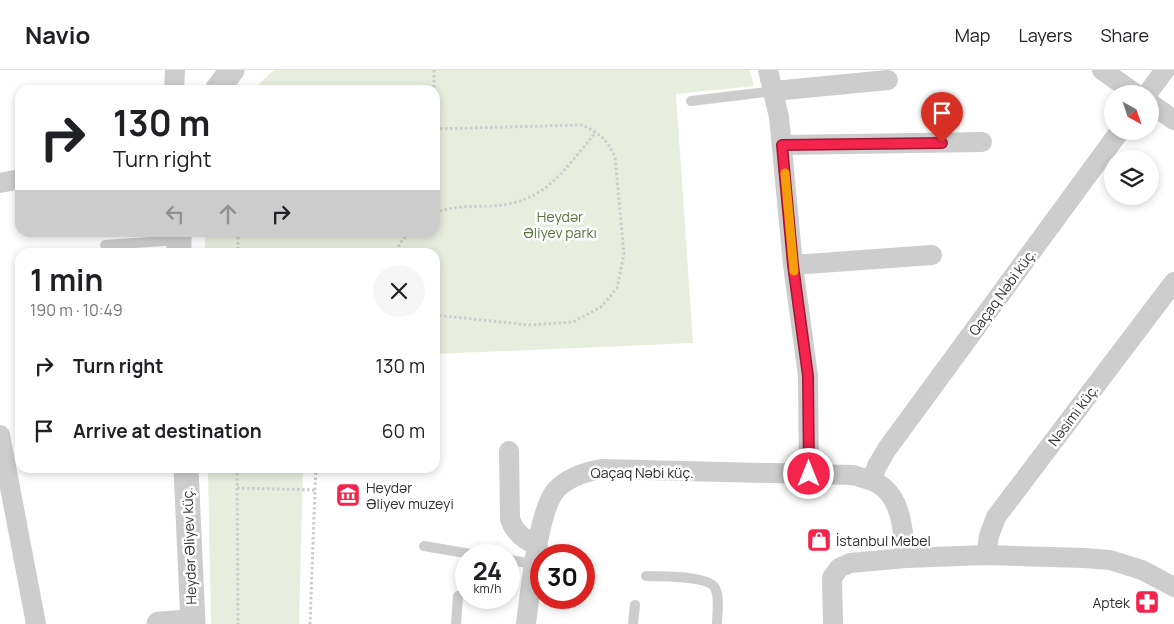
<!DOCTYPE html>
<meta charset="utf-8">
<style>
:root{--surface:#fff;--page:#f6f6f6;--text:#202124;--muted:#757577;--line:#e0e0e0}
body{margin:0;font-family:Manrope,sans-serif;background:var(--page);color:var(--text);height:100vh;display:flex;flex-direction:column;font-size:19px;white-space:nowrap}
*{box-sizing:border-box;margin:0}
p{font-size:16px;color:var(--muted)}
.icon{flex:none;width:28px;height:28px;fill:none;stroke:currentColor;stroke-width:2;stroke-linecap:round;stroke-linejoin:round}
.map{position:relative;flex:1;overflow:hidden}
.panel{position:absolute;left:15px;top:178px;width:425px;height:225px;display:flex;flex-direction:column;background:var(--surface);border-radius:15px;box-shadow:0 2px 8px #0003}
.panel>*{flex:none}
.hud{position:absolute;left:15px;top:15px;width:425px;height:152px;border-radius:15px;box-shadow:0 2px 8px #0003;background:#fff;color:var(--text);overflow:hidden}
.needle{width:32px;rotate:140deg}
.buttons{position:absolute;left:1104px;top:15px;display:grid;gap:10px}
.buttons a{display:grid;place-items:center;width:55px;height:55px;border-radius:50%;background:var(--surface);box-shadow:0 2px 8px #0003;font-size:25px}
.speed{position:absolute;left:455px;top:474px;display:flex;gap:10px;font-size:25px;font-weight:700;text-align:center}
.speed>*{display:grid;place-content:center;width:65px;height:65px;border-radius:50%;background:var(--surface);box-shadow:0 2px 8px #0003;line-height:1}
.speed small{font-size:12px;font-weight:400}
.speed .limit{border:8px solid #d22;background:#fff;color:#111}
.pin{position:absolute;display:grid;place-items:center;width:42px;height:42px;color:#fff;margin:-51px -21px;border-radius:50% 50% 50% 0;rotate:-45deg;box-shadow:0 0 5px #0007}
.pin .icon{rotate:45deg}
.me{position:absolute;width:55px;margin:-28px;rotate:0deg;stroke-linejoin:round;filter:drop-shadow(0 0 4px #0008)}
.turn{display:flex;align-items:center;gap:18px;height:105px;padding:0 15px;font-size:22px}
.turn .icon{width:65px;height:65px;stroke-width:2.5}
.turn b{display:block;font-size:35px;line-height:42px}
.lanes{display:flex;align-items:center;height:48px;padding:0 15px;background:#0003;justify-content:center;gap:25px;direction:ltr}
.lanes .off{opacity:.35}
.round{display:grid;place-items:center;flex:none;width:52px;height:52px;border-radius:26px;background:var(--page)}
.overview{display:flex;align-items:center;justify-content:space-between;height:85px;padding:0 15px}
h1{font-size:30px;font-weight:700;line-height:38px}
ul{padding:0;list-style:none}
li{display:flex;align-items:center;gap:15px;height:65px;padding:0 15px}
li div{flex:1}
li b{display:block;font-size:19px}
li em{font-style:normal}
header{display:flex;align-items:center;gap:30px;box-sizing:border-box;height:70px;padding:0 25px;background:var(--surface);border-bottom:1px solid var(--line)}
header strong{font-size:24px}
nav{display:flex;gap:28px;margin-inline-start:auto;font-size:18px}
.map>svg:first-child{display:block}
.green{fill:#e8eedd}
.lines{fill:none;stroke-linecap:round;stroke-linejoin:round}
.path{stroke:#cdcdcd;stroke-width:3;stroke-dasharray:2.5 2.5;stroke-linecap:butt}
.service{stroke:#cdcdcd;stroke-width:10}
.minor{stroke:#cdcdcd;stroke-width:20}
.tertiary{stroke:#cdcdcd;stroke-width:25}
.route-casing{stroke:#9f1732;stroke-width:12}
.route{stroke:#f5244d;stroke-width:9}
.slow{stroke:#f59e0b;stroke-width:9}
.labels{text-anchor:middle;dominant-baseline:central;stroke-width:5;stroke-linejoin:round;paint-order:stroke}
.park-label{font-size:14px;fill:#5a7139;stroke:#fff}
.street-label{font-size:14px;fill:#303030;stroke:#fff}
.poi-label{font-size:14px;fill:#303030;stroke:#fff;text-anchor:start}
</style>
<header>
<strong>Navio</strong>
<nav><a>Map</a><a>Layers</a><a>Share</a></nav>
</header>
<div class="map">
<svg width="1174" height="554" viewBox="0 0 1174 554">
<rect width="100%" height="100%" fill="#fff"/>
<!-- green -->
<g class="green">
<polygon points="274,0 750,0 754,16 676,24 693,273 435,284 435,182 205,182 205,163 435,162 435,20 253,20"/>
<polygon points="208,398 303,398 299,554 211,554"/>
</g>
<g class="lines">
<!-- path -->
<g class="path">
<polyline points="434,0 434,20"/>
<polyline points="435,49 435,59"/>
<path d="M435,59L582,55C599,63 607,69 615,87L624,184L617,218L601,237L573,252L529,255L435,245"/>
<path d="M435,143C453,135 473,137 492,136C546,133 564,100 596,62"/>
<polyline points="238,162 238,182"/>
<polyline points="398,182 399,175 409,162"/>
<polyline points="237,398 238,554"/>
<polyline points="237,418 315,420 310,554"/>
<polyline points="315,420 316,398"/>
</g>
<!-- service -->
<g class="service">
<polyline points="691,31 774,21"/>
<polyline points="105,175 179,170"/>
<polyline points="424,476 477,485"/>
<polyline points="509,490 534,494"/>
<path d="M646,506C661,507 708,505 715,518C720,527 717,544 717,554"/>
<polyline points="456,554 458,526"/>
<polyline points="633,554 635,535"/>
</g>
<!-- minor -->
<g class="minor">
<polyline points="768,0 779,47 793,195 808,306 809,404"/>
<polyline points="1102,0 1136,24"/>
<polyline points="174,20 175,0"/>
<polyline points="774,21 888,10"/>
<polyline points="1147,24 1165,0"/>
<polyline points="1150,33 1174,50"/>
<polyline points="782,75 982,72"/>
<polyline points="0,113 20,109"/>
<polyline points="793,195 932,185"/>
<polyline points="0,365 36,554"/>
<path d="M509,381L510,449C515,464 525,469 538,477"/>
<polyline points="872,410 877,396 887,379 1120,61"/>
<polyline points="986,485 989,466 996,447 1174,212"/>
<path d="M526,554C530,524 538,440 556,420C568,407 585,402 601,399L852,405C863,408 875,410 884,418C903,434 903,466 906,488L986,485L1084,488L1110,490L1142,500L1174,517"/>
<polyline points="833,554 832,508 839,498 850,493 906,488"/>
</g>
<!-- tertiary -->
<g class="tertiary">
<polyline points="217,20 232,0"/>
<polyline points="179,182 179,162"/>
<polyline points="186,398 193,554"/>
<polyline points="159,554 192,552"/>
</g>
</g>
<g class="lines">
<defs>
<polyline id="route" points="809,404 808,306 793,195 782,75 942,73"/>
</defs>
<!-- route casing -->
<use href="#route" class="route-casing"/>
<!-- route -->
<use href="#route" class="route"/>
<!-- slow -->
<polyline class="slow" points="785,103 794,201"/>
</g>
<!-- icons -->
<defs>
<symbol id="museum-square" viewBox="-11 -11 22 22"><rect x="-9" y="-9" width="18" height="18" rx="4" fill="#f5244d" stroke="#fff"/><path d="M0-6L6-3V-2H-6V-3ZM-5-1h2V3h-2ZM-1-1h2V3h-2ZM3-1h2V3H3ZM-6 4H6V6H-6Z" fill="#fff"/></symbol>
<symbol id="shop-square" viewBox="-11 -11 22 22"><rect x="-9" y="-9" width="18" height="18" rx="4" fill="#f5244d" stroke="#fff"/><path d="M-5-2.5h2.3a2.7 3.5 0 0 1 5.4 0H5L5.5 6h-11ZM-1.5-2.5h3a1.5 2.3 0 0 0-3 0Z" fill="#fff"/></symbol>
<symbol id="pharmacy-square" viewBox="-11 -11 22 22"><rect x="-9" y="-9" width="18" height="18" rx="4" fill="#f5244d" stroke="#fff"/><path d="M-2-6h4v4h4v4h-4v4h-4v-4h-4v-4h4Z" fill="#fff"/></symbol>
</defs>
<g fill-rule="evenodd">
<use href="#museum-square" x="334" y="411" width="28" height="28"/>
<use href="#shop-square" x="805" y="456" width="28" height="28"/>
<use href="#pharmacy-square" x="1133" y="518" width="28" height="28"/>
</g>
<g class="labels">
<!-- park labels -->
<g class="park-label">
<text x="560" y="146">Heydər<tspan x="560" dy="16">Əliyev parkı</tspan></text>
</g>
<!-- street labels -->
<g class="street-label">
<text transform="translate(1002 222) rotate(-54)">Qaçaq Nəbi küç.</text>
<text transform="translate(1073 345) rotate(-53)">Nəsimi küç.</text>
<text x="642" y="402">Qaçaq Nəbi küç.</text>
<text transform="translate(189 476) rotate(-92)">Heydər Əliyev küç.</text>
</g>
<!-- poi labels -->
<g class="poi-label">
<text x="366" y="417">Heydər<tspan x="366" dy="16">Əliyev muzeyi</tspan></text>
<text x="836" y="470">İstanbul Mebel</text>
<text x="1130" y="532" text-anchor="end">Aptek</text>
</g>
</g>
</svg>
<div class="buttons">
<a><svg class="needle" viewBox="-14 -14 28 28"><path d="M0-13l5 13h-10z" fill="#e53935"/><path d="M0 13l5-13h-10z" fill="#757577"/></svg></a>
<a><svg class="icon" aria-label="layers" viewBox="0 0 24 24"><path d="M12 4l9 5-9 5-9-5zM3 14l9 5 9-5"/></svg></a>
</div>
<div class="speed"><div>24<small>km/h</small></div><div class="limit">30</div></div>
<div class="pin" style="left:942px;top:73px;background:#d93025"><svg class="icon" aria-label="arrive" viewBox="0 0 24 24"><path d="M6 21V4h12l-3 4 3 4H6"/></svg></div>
<svg class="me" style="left:809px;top:404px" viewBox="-20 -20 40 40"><circle r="17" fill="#f5244d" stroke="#fff" stroke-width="3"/><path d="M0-11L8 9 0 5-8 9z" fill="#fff"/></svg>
<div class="hud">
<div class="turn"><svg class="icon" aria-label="right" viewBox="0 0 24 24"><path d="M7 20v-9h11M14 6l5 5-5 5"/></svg><div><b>130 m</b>Turn right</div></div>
<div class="lanes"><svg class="icon off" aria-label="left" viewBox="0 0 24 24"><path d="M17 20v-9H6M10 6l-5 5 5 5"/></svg><svg class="icon off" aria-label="ahead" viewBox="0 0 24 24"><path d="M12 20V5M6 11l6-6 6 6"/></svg><svg class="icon" aria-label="right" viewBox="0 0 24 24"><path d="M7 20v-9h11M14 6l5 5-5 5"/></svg></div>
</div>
<section class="panel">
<div class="overview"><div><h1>1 min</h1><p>190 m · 10:49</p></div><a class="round"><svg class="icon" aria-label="close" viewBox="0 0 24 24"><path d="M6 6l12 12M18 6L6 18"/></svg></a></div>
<ul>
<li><svg class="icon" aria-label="right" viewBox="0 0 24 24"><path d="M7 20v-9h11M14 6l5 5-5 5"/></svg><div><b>Turn right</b></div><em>130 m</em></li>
<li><svg class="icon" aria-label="arrive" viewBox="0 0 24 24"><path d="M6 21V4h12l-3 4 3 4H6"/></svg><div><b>Arrive at destination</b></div><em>60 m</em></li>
</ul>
</section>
</div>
